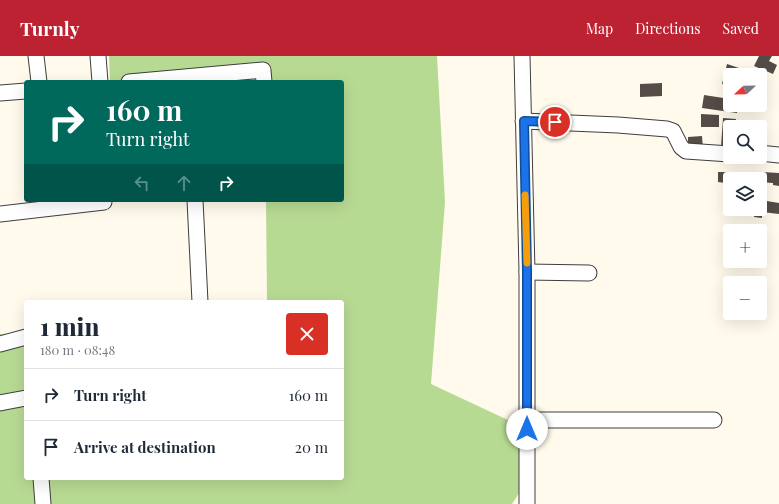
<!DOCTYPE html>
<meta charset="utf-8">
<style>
:root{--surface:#fff;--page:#f2f2f3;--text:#1f2937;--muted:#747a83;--line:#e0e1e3;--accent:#bd2232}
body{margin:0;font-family:"Playfair Display",serif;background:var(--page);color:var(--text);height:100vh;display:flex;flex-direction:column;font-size:15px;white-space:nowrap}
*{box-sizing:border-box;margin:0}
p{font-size:13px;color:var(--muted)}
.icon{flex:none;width:22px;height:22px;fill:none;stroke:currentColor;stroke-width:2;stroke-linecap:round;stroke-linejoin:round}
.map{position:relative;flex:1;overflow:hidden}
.panel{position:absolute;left:24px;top:244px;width:320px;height:180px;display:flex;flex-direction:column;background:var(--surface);border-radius:4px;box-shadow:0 4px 16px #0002}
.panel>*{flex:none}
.guide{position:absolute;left:24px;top:24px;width:320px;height:122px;border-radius:4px;box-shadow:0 4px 16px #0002;background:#00695c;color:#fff;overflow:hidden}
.needle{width:26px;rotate:248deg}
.controls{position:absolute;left:723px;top:12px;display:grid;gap:8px}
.controls a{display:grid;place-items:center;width:44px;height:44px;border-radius:4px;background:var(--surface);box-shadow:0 4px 16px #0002;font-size:20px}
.pin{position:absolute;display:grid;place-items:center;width:34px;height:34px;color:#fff;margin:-17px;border:2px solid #fff;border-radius:50%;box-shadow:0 1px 4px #0007}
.me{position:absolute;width:44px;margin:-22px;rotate:0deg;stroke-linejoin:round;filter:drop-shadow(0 0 3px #0008)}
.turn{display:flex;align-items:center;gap:14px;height:84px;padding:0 16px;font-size:18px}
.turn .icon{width:52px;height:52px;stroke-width:2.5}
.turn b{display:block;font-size:28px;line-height:34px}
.lanes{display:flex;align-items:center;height:38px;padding:0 16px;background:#0003;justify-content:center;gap:20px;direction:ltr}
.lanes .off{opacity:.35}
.round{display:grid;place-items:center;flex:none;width:42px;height:42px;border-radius:4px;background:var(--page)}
.overview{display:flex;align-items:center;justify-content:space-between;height:68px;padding:0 16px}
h1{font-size:24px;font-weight:800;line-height:30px}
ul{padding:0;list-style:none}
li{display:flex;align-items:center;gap:12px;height:52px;padding:0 16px;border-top:1px solid var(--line)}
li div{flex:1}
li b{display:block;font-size:15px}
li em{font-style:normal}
header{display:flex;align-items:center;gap:24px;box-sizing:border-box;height:56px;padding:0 20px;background:var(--accent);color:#fff}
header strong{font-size:19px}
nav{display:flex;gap:22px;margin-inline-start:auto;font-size:14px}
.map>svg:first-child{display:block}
.forest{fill:#b7da93}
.building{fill:#554c48}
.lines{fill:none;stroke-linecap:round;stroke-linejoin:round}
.minor-casing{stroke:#3f3f3f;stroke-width:17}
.minor{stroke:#fff;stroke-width:15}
.route-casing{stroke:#114b97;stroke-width:10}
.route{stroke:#1a73e8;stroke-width:7}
.slow{stroke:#f59e0b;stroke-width:7}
</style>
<header>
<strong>Turnly</strong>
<nav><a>Map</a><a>Directions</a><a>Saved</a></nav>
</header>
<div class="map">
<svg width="779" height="448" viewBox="0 0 779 448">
<rect width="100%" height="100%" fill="#fffaeb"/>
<!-- forest -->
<polygon class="forest" points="109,0 437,0 445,146 431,328 527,373 527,425 512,448 0,448 0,278 26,277 26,422 342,422 342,246 267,246 266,144 342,144 342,26 110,26"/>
<!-- building -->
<g class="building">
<polygon points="759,0 772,0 769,5 777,9 773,18 754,10"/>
<polygon points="727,8 739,12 737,19 730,19 730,30 722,28"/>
<polygon points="662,27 662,40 640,41 640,28"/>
<polygon points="704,39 730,43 730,49 738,49 737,57 702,52"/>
<polygon points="701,58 719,59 719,71 701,71"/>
<polygon points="723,62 736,63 735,71 730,71 730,92 721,91"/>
<polygon points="751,68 763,69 762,90 760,90 760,71 750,71"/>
<polygon points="702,80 703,93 688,94 688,81"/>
<polygon points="718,116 740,116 740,123 730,123 730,131 725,131 725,127 718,126"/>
<polygon points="761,116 779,117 779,130 773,129 773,127 760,126"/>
<polygon points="760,144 779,147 779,158 762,156 762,162 754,161 755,153 760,153"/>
</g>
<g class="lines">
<defs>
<g id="minor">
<polyline points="36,0 39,26"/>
<polyline points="98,0 100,26"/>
<polyline points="522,0 527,216 527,448"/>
<polyline points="129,26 263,14 264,26"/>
<polyline points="0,37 26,35"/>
<polyline points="523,65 618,69 667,73 673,75 681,91 686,95 730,98"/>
<polyline points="760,97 779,99"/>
<polyline points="195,144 200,246"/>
<polyline points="0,158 104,146"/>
<polyline points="527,216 589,217"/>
<polyline points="0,288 26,281"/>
<polyline points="0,347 26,342"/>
<polyline points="526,364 714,364"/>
<polyline points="41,422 43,448"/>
</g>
</defs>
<!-- minor casing -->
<use href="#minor" class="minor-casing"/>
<!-- minor -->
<use href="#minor" class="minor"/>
</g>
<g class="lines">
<defs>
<polyline id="route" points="527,373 527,216 524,65 555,66"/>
</defs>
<!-- route casing -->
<use href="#route" class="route-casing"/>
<!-- route -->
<use href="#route" class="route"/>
<!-- slow -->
<polyline class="slow" points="525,139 527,207"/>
</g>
</svg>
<div class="controls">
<a><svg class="needle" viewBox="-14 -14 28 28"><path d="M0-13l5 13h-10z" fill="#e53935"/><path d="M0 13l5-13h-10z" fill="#747a83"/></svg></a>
<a><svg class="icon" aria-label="search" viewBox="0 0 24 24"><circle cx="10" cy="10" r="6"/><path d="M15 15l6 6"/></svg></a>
<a><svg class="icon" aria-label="layers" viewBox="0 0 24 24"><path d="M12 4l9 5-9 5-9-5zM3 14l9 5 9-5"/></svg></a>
<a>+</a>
<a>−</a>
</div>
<div class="pin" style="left:555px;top:66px;background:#d93025"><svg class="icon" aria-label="arrive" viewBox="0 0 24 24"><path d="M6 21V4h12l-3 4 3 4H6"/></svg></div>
<svg class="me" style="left:527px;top:373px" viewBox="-20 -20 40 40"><circle r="19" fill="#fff"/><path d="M0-13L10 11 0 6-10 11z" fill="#1a73e8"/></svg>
<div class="guide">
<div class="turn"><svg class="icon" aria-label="right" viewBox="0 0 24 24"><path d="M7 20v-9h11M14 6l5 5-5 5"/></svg><div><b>160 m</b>Turn right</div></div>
<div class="lanes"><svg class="icon off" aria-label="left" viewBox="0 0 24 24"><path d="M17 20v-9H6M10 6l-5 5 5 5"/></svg><svg class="icon off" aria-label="ahead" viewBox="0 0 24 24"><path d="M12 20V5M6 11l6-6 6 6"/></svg><svg class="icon" aria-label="right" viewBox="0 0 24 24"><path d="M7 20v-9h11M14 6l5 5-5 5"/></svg></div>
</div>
<section class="panel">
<div class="overview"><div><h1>1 min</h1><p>180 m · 08:48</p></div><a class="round" style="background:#d93025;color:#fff"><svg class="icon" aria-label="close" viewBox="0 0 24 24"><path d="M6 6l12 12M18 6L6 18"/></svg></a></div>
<ul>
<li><svg class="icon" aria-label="right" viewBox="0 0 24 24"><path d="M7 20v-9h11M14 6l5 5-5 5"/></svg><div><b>Turn right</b></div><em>160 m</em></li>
<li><svg class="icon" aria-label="arrive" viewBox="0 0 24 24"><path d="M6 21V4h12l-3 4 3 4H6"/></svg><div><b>Arrive at destination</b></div><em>20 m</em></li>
</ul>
</section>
</div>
